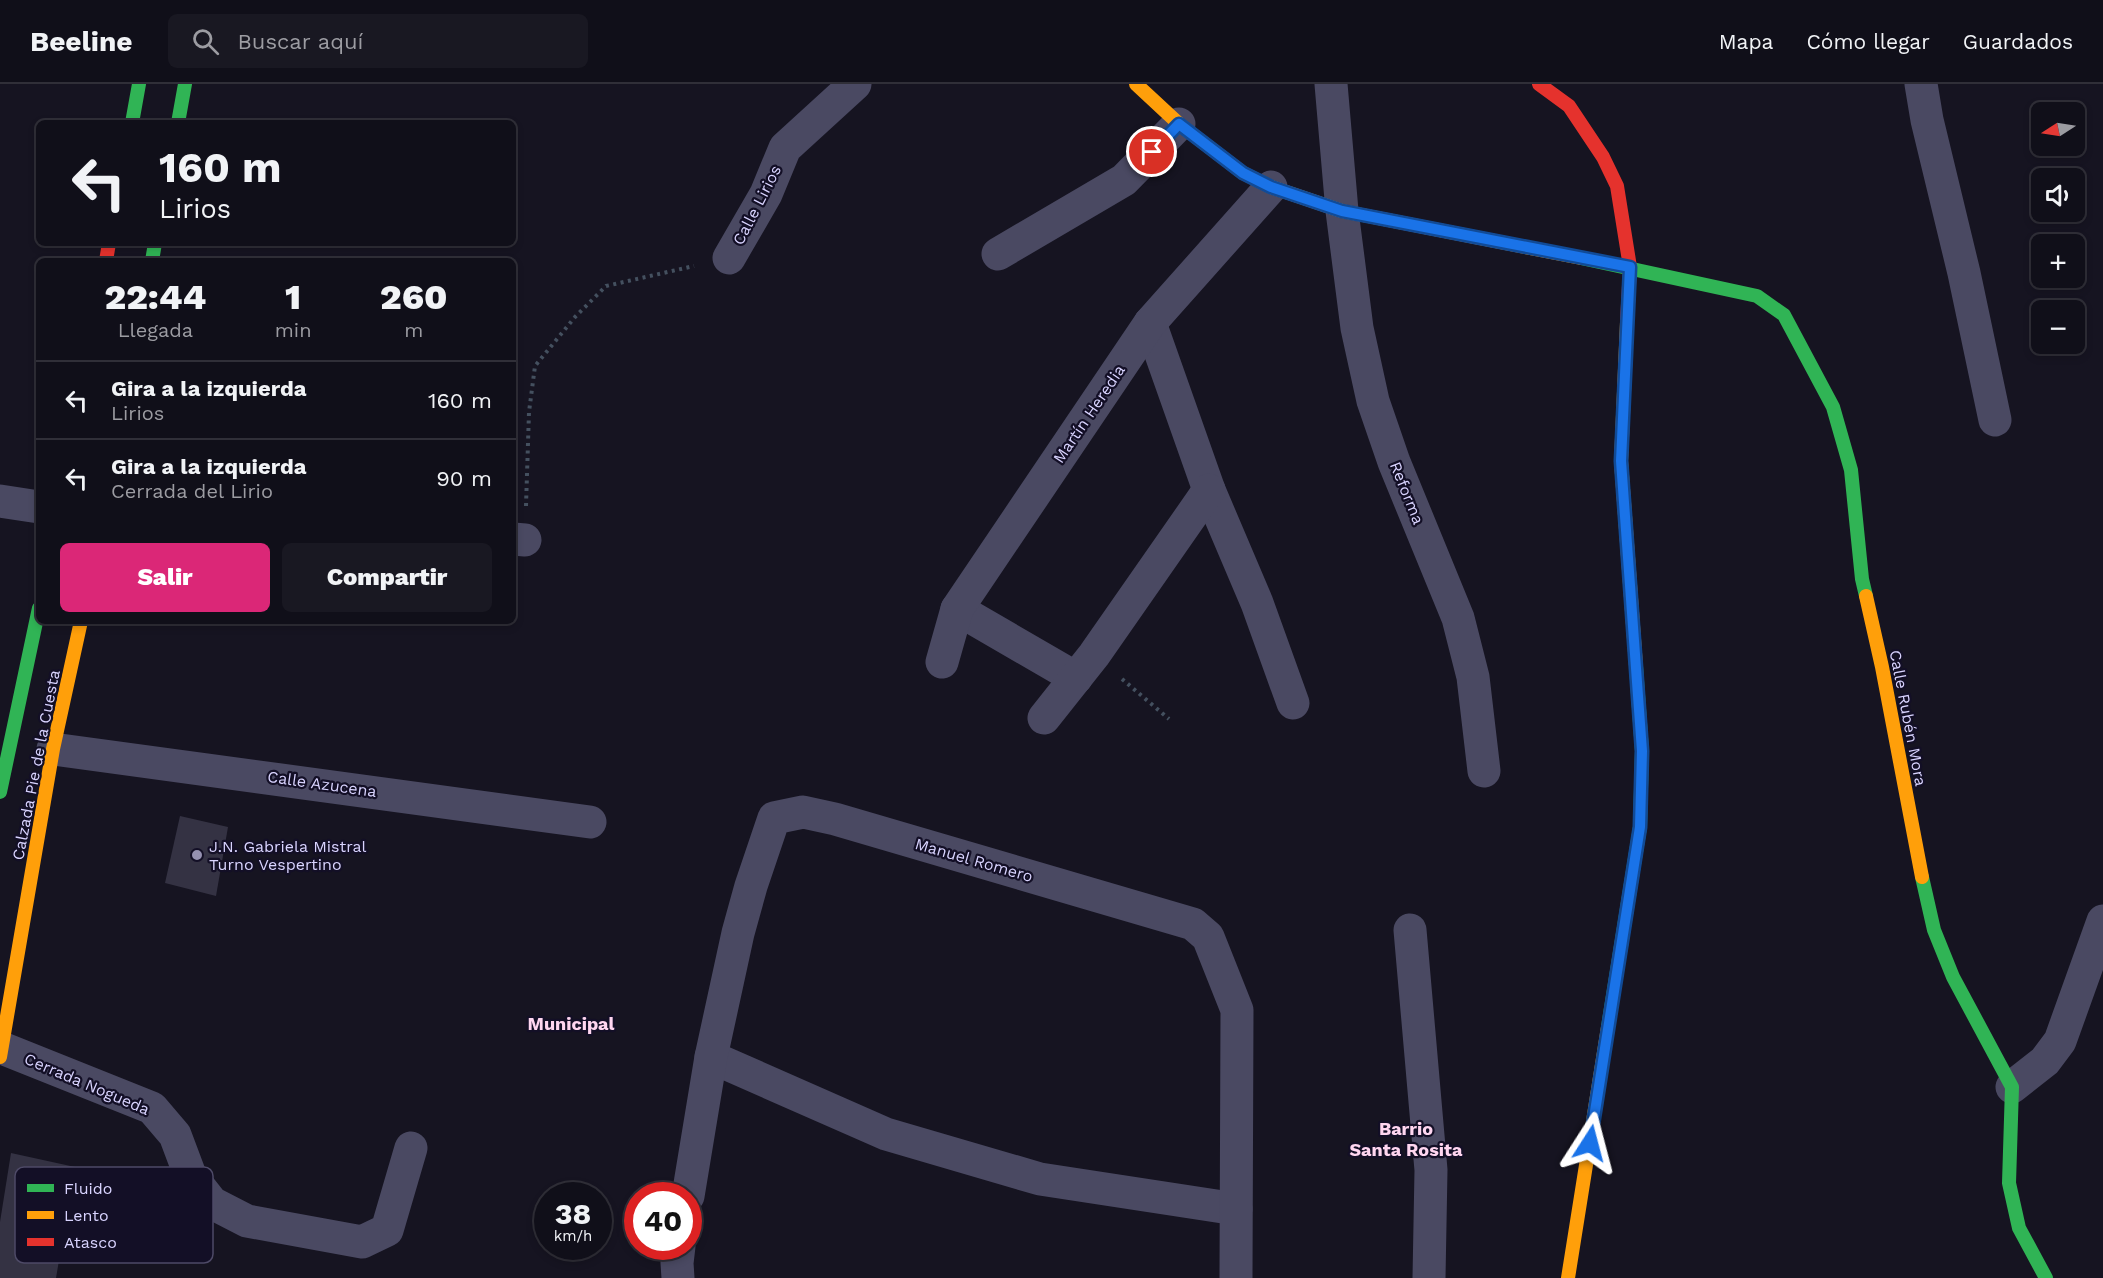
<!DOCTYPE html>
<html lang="es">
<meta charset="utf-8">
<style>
:root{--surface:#100f19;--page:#191822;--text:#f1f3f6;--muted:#9c9ca2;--line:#302f38;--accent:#db2777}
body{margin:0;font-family:"Work Sans",sans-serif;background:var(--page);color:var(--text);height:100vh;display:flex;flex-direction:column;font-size:22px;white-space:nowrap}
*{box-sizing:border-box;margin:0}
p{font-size:20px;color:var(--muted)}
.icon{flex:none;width:33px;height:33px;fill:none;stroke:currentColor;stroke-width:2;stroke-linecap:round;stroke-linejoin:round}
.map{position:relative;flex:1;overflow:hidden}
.drawer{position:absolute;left:36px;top:174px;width:480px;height:366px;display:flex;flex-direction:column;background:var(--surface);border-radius:9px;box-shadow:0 3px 9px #0003,0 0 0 2px var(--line)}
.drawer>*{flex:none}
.hud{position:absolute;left:36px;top:36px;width:480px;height:126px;border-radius:9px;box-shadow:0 3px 9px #0003,0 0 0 2px var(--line);background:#100f19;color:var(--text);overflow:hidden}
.needle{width:39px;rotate:258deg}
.fabs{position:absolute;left:2031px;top:18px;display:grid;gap:12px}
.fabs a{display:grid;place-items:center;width:54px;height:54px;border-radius:9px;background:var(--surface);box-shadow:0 3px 9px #0003,0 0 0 2px var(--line);font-size:30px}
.speed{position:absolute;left:534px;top:1098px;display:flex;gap:12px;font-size:30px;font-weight:700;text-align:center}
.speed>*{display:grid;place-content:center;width:78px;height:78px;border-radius:50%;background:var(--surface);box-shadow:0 3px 9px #0003,0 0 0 2px var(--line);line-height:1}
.speed small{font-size:15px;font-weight:400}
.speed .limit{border:9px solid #d22;background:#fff;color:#111}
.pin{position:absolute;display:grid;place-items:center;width:51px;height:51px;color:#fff;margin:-26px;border:3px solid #fff;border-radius:50%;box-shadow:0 2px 6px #0007}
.me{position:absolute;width:66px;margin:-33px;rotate:9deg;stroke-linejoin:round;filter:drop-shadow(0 0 4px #0008)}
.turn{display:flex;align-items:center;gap:21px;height:126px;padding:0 24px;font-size:27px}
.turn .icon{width:78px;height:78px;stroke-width:2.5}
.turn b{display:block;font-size:42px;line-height:51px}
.eta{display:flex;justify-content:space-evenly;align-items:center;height:102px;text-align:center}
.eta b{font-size:36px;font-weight:800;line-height:42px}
.cta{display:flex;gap:12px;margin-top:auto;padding:12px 24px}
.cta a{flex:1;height:69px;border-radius:9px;background:var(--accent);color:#fff;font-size:24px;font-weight:800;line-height:69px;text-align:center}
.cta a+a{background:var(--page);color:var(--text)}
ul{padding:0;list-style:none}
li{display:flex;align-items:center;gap:18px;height:78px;padding:0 24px;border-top:2px solid var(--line)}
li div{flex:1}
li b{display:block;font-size:22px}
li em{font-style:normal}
header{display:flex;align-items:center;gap:36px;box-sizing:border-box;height:84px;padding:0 30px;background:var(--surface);border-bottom:2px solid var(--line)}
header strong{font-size:28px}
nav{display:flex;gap:33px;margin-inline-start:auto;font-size:21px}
.search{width:420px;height:54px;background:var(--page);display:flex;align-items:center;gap:15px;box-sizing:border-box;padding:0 21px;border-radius:9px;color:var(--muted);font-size:22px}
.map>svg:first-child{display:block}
.building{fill:#343243}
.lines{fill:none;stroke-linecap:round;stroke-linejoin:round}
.path{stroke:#44505f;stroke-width:4;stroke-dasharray:3 4.5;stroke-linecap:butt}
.street{stroke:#4a4962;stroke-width:33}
.fast{stroke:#30b455;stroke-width:14}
.slow{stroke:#ff9f0a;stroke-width:14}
.jam{stroke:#e5322d;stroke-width:14}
.route-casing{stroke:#114b97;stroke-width:15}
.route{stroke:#1a73e8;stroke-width:10}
.poi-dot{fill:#9591b1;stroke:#130f26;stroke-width:2}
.labels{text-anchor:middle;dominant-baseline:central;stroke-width:4.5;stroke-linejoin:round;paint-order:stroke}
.street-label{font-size:16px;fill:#d9d4ff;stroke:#130f26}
.poi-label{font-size:16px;fill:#d9d4ff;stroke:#130f26;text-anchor:start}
.neighbourhood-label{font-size:18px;font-weight:bold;fill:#ffd6f0;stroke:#130f26}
.key{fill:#130f26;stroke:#4e4a67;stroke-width:1.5}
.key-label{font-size:16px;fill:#d9d4ff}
</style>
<header>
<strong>Beeline</strong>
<div class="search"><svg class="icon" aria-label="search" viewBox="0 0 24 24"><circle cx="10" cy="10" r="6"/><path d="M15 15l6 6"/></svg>Buscar aquí</div>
<nav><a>Mapa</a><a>Cómo llegar</a><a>Guardados</a></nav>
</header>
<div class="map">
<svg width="2103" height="1194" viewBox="0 0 2103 1194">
<rect width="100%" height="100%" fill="#161421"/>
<!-- building -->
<g class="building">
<polygon points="180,732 228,743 216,812 165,799"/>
<polygon points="11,1069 75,1083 56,1194 0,1194 0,1138"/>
</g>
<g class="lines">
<!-- path -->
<g class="path">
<polyline points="526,422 529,328 535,282 575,233 606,202 694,182"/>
<polyline points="1122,595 1169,635"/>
</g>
<!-- street -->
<g class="street">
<polyline points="1331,0 1342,127 1357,244 1373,317 1394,378 1458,534 1473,593 1484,687"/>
<polyline points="1921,0 1927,36 1964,189 1995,336"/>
<polyline points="998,170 1124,96 1179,40"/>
<polyline points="729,174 766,110 785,64 855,0"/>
<polyline points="1150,239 1209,406 1257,519 1293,619"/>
<polyline points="0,417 39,423"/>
<polyline points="513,455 525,456"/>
<polyline points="957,525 1076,594"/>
<polyline points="942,578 957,525 1150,239 1271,103"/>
<polyline points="1044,634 1094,571 1209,406"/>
<polyline points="53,665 590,738"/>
<polyline points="1410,846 1431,1086 1429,1194"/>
<polyline points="2,964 152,1024 175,1051 190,1091 212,1119 247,1137 362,1158 387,1146 411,1064"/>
<polyline points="711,973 886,1050 1040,1095 1236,1125"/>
<polyline points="2012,1003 2045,977 2060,957 2103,837"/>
<polyline points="688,1112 711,973 738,849 751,802 774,734 803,728 835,735 1193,840 1208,853 1237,926 1236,1194"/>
<polyline points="678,1194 677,1179 679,1162"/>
</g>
<!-- fast -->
<g class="fast">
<polyline points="132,39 139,0"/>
<polyline points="178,39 185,0"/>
<polyline points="1581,174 1757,212 1784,231 1833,323 1851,386 1862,495 1866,512"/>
<polyline points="152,177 155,159"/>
<polyline points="0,708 39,524"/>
<polyline points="1922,793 1934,846 1953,893 2012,1003 2009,1099 2019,1144 2046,1194"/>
<polyline points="1608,943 1640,743 1642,667 1636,582"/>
</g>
<!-- slow -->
<g class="slow">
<polyline points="1136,0 1179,40 1243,89 1271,103 1342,127 1581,174"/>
<polyline points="1627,238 1621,377 1636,582"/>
<polyline points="1866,512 1882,583 1922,793"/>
<polyline points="0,973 53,665 81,537"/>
<polyline points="1568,1194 1608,943"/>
</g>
<!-- jam -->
<g class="jam">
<polyline points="1539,0 1569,22 1603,73 1617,102 1630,183 1627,238"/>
<polyline points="106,177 109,159"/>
</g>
</g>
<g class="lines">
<defs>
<polyline id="route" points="1152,68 1179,40 1243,89 1271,103 1342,127 1630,183 1621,377 1642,667 1640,743 1590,1059"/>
</defs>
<!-- route casing -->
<use href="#route" class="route-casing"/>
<!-- route -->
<use href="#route" class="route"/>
</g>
<!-- markers -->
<circle class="poi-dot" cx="197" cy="771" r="6"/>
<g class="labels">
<!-- street labels -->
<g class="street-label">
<text transform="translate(757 121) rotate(-63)">Calle Lirios</text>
<text transform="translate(1089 330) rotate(-56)">Martín Heredia</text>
<text transform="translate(1407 409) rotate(68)">Reforma</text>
<text transform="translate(1908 634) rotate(79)">Calle Rubén Mora</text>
<text transform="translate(36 681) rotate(-79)">Calzada Pie de la Cuesta</text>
<text transform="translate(322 700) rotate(8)">Calle Azucena</text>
<text transform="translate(974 776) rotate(16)">Manuel Romero</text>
<text transform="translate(87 1000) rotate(23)">Cerrada Nogueda</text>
</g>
<!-- poi labels -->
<g class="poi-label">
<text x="209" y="762">J.N. Gabriela Mistral<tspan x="209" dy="18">Turno Vespertino</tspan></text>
</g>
<!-- neighbourhood labels -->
<g class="neighbourhood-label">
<text x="571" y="939">Municipal</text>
<text x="1406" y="1044">Barrio<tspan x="1406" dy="21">Santa Rosita</tspan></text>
</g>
</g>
<!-- legend -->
<rect x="15" y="1083" width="198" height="96" rx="9" class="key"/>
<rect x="27" y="1100" width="27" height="8" fill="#30b455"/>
<rect x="27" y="1127" width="27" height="8" fill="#ff9f0a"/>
<rect x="27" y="1154" width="27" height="8" fill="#e5322d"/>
<g class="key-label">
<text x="64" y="1110">Fluido</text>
<text x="64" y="1137">Lento</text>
<text x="64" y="1164">Atasco</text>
</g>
</svg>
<div class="fabs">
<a><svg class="needle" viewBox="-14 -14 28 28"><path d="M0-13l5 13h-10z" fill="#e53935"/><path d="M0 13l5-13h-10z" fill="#9c9ca2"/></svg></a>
<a><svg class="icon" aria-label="sound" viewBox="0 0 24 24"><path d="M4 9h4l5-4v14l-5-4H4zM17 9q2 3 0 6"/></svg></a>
<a>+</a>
<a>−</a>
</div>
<div class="speed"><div>38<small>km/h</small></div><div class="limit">40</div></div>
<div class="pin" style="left:1152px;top:68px;background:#d93025"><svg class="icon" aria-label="arrive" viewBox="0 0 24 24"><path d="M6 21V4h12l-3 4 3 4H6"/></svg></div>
<svg class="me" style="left:1590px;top:1059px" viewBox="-20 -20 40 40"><path d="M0-17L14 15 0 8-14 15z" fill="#1a73e8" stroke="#fff" stroke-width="4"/></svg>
<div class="hud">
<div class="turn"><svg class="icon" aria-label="left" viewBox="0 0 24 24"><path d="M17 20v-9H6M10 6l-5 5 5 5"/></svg><div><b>160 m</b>Lirios</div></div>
</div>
<section class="drawer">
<div class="eta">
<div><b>22:44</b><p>Llegada</p></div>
<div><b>1</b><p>min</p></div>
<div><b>260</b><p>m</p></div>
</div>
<ul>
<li><svg class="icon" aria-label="left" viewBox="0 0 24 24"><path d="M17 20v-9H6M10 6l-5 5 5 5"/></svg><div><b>Gira a la izquierda</b><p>Lirios</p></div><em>160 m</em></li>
<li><svg class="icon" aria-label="left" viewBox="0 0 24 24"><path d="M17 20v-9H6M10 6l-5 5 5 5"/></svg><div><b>Gira a la izquierda</b><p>Cerrada del Lirio</p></div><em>90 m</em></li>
</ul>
<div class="cta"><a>Salir</a><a>Compartir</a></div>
</section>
</div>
